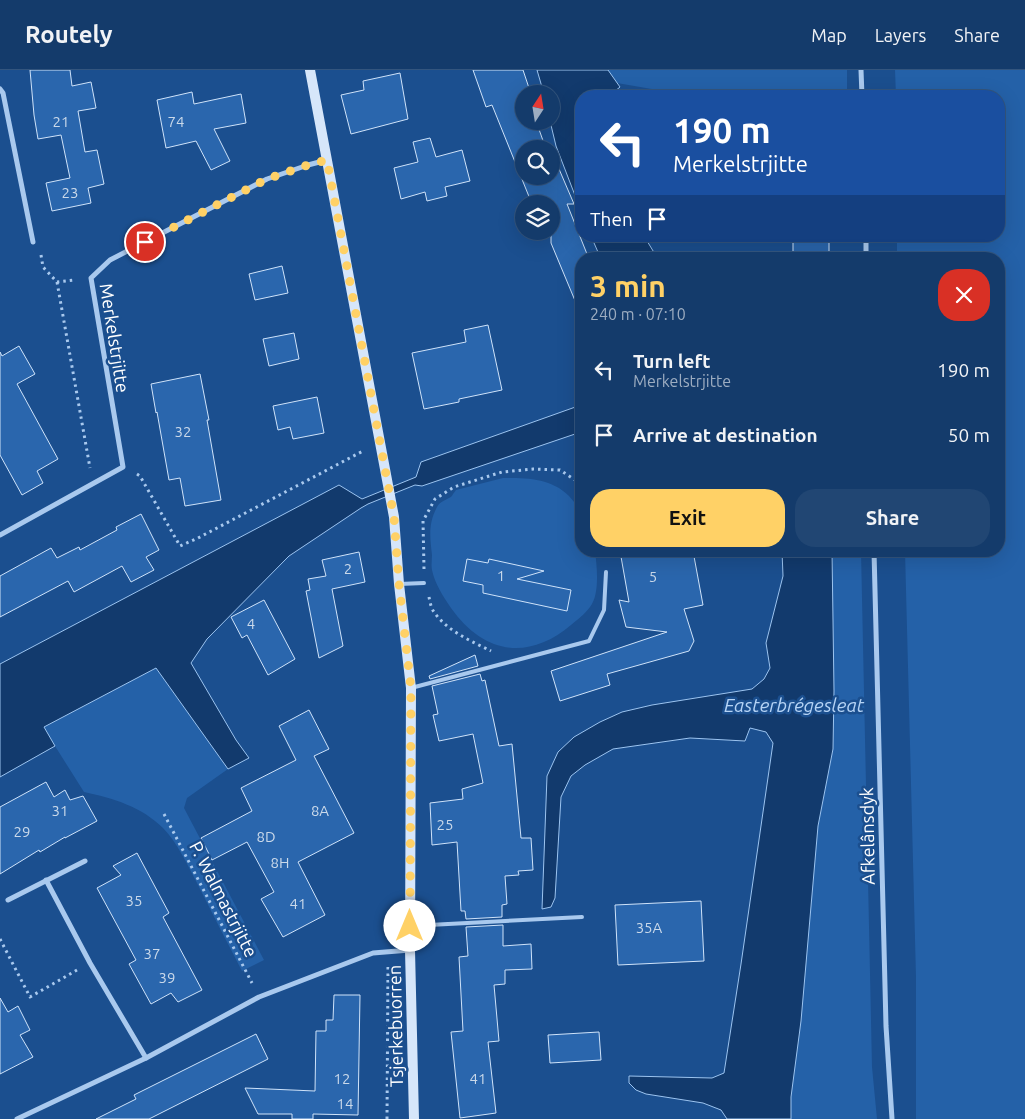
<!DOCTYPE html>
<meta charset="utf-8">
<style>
:root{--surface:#143b6b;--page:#214673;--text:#f1f3f6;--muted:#9dadc1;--line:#33557e;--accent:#ffd166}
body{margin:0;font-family:Ubuntu,sans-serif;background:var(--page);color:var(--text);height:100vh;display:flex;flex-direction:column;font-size:19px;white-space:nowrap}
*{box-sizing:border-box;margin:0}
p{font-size:16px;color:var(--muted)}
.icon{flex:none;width:28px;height:28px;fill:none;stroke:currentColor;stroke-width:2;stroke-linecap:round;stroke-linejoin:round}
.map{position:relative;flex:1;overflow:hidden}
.sheet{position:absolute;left:575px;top:182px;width:430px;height:305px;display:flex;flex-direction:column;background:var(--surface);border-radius:20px;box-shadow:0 5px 20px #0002,0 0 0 1px var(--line)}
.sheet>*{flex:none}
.hud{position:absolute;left:575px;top:20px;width:430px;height:152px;border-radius:20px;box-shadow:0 5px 20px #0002,0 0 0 1px var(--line);background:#1a4fa0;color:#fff;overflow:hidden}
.needle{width:32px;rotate:12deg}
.buttons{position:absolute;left:515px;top:15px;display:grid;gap:10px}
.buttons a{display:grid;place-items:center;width:45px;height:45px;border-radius:50%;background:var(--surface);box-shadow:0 5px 20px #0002,0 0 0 1px var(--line);font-size:25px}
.pin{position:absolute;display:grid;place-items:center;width:42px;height:42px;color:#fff;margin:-21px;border:2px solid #fff;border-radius:50%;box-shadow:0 1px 5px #0007}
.me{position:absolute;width:55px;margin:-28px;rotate:0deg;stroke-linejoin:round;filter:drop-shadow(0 0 4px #0008)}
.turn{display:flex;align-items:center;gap:18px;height:105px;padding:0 15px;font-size:22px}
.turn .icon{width:65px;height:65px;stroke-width:2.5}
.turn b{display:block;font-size:35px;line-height:42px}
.then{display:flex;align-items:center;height:48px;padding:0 15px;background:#0003;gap:10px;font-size:19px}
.round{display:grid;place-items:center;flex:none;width:52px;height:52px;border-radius:20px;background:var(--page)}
.overview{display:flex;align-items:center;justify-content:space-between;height:85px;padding:0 15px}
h1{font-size:30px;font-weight:600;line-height:38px;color:var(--accent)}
.cta{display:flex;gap:10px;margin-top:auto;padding:10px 15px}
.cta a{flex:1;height:58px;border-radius:20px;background:var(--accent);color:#111;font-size:20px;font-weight:600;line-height:58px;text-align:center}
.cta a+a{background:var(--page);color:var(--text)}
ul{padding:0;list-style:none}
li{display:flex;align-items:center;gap:15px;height:65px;padding:0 15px}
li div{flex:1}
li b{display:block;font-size:19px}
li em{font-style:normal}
header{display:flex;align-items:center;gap:30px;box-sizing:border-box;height:70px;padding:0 25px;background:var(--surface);border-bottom:1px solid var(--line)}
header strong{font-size:24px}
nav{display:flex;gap:28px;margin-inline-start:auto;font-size:18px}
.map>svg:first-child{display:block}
.green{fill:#2461a8}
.water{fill:#123a6d;stroke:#9cc4f0}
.building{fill:#2a66ad;stroke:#cfe3fa}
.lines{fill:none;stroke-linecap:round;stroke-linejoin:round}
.path{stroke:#a9c9ee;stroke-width:3;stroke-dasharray:2.5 4;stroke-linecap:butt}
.lane{stroke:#a9c9ee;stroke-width:4}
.street{stroke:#a9c9ee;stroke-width:5}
.secondary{stroke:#d6e6fa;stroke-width:10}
.route{stroke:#ffd166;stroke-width:9;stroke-dasharray:0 16.2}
.labels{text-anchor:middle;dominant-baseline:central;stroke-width:5;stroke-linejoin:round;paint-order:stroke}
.number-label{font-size:15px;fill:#cad9ea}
.street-label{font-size:18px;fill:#fff;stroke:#1b4f8f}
.water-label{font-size:19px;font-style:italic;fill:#b5d3f5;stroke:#1b4f8f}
</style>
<header>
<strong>Routely</strong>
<nav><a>Map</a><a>Layers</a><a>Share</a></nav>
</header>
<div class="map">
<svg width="1025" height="1049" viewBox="0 0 1025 1049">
<rect width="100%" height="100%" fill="#1b4f8f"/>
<!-- green -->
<g class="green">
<polygon points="608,0 847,0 847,26 692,26 617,13"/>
<polygon points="895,0 1025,0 1025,1049 916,1049 916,907 905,481 999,481 999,189 897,189 897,166 999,166 999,26 896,26"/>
<path d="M503,408C527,408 551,408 569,426C573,431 578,436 581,442C583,450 581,472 581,481H595C597,497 600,524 590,537C585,544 577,550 571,555C527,592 483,583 451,538C443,526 435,514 432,500C431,495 432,490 432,485C430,467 428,454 437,437C440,431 447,430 452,426C452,425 456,420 456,420Z"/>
<polygon points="832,481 861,481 872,997 877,1049 791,1049 791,1027 818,756 833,679 834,621"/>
<path d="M156,598L228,699L187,728L184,738L264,890L242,901C227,872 212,843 197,813C188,796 177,772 163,758C142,737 113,728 84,722L43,657Z"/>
</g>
<!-- water -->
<g class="water">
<polygon points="537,0 608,0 620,17 609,26 581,26 581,141 556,76 550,51 551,51 551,24 544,24"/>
<polygon points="591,166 644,166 658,189 601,189"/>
<polygon points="581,335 581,362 422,416 415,415 368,434 361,438 289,486 207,569 191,593 236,670 249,688 228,699 156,598 44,657 55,676 0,707 0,594 339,415 362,429 416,407 421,392"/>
<polygon points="782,481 832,481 834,621 833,679 818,756 801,951 791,1027 791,1049 727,1049 721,1040 703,1033 646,1024 636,1020 629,1013 629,1006 712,1008 724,1003 741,894 773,673 766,662 750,658 745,671 690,668 613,679 585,695 571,706 561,727 555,828 551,837 542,839 547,706 558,682 574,667 600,652 622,642 652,635 752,619 764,609 770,598 766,573 783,506"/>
</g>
<!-- building -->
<g class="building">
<polygon points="30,0 70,0 72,16 91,12 96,38 78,41 85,82 97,80 104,114 88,118 91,133 52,141 46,113 70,108 61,65 38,69 34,45"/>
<polygon points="473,0 523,0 531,24 524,24 524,51 536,51 546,79 524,79 524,106 551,106 551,94 556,92 574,134 567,134 589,189 581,189 581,245 551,173 551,134 532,134 492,35 486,37"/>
<polygon points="400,3 408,49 351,64 341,25 364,20 363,11"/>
<polygon points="192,22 194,34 241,24 246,53 214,59 230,91 211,100 196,71 166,78 157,30"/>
<polygon points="430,68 436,87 462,80 470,111 445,117 447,126 427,131 425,122 401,129 394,98 418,92 413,72"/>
<polygon points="795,166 829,166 829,189 793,189 793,169 795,169"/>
<polygon points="282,196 288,223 255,230 249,204"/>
<polygon points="488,255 502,320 459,329 459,332 424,339 412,283 466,272 464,260"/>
<polygon points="294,263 299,289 269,296 263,269"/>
<polygon points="19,276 35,304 17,314 58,389 37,401 43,413 22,425 0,385 0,282 2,286"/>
<polygon points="200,304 209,350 207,350 221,430 185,436 180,408 169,410 157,342 156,343 151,314"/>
<polygon points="317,327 324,363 293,369 290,357 278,360 273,336"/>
<polygon points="141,444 159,480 146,487 154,500 131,512 122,496 74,522 68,511 0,547 0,506 51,478 57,488 79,477 80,480 117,460 116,457"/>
<polygon points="620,481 693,481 703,535 684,539 694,571 689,581 607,604 610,615 560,631 551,601 667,562 626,557 619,530 629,532"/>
<polygon points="359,482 365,512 332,519 343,576 319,588 306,521 310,520 308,509 326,506 322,490"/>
<polygon points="467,489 488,493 489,489 544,501 517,509 571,520 567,541 483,523 483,515 463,511"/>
<polygon points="264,530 295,589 268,605 247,565 242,568 231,547"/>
<polygon points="475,585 478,596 430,609 429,606"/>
<polygon points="480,604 482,611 485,610 499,676 512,674 521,768 531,768 533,800 518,801 519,805 505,806 507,834 502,835 502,847 466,849 465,841 461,841 457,772 432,775 430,733 463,729 462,719 483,713 473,664 439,671 433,645 438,644 432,616"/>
<polygon points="309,640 329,679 314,686 354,763 298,792 325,845 283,867 261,829 274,822 247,772 212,790 201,768 252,741 241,718 296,690 279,656"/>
<polygon points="46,712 54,727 65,720 70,730 83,726 97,751 65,768 65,767 40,782 39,780 0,804 0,737"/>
<polygon points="137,783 169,843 163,847 202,920 178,932 171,923 151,934 129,894 136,890 97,818 121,805 113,796"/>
<polygon points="701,831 704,891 618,895 615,835"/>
<polygon points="503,855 503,876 531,874 532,899 505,900 505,914 494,915 499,971 488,972 496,1043 460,1048 451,962 463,961 459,887 468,886 466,857"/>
<polygon points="334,925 360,925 358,1045 313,1044 313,1049 292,1049 292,1044 258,1044 245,1018 315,1021 316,961 326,961 326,950 333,950"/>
<polygon points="0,928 8,942 18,936 30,960 20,965 33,987 0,1004"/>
<polygon points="599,962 601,990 550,993 548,965"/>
<polygon points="256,964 268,989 149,1049 96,1049 136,1029 134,1025"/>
</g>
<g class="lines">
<!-- path -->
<g class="path">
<polyline points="41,185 43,197 57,212 75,210"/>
<polyline points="57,212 90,398"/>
<polyline points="137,404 140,406 180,476 198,468 363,381"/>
<polyline points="424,499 423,451 435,429 454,417 502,402 533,399 560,400 581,414 581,415"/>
<path d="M429,527C430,532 431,538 434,542C447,561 471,571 491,581"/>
<polyline points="164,744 252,913"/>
<polyline points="0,869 30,927 77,900"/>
<polyline points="387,1049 388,897"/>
</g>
<!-- lane -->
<g class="lane">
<polyline points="399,514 424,513"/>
<polyline points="411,618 589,571 604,540 606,502"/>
<polyline points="410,856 582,847"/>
</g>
<!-- street -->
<g class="street">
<polyline points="861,0 862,26"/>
<polyline points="0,19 3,23 33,172"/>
<polyline points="866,166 866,189"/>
<polyline points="0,465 123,397 91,208 110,190 267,109 308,95 327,90"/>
<polyline points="874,481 886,956 892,1049"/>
<polyline points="46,810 90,893 146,988"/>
<polyline points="8,830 85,791"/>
<polyline points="17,1049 146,988 259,927 373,883 410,880"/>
</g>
<!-- secondary -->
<polyline class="secondary" points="310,0 394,447 399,514 411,618 410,880 414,1049"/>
</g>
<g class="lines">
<!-- route -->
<polyline class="route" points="145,172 267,109 308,95 327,90 394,447 399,514 411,618 410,856"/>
</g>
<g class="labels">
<!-- number labels -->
<g class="number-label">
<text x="61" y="51">21</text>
<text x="176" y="51">74</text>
<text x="70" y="122">23</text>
<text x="183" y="361">32</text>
<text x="348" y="498">2</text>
<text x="501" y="505">1</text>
<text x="653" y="506">5</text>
<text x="251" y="553">4</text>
<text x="60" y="740">31</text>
<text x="320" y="740">8A</text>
<text x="445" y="754">25</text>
<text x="22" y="761">29</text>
<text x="266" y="766">8D</text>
<text x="280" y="792">8H</text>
<text x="134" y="830">35</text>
<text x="298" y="833">41</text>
<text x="649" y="857">35A</text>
<text x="152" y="883">37</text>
<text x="167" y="907">39</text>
<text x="342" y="1008">12</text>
<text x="478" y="1008">41</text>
<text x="345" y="1033">14</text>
</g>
<!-- street labels -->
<g class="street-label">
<text transform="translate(115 268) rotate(81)">Merkelstrjitte</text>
<text transform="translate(867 766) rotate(-91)">Afkelânsdyk</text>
<text transform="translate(224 829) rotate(63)">P. Walmastrjitte</text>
<text transform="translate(395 956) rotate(-91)">Tsjerkebuorren</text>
</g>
<!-- water labels -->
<g class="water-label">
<text x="794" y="635">Easterbrégesleat</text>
</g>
</g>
</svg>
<div class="buttons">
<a><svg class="needle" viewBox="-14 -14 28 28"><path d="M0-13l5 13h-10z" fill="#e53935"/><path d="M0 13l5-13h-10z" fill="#9dadc1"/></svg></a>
<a><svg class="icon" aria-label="search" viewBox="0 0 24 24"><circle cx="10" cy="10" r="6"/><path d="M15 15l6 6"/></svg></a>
<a><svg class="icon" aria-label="layers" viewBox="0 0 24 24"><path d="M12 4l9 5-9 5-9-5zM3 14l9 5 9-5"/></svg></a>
</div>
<div class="pin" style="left:145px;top:172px;background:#d93025"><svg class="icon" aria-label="arrive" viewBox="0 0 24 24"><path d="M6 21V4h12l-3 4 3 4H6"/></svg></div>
<svg class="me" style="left:410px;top:856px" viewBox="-20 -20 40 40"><circle r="19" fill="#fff"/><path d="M0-13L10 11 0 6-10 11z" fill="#ffd166"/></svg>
<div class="hud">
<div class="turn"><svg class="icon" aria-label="left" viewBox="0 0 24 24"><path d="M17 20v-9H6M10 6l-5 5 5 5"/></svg><div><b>190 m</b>Merkelstrjitte</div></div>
<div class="then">Then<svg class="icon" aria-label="arrive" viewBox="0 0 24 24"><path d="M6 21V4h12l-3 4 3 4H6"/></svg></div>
</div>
<section class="sheet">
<div class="overview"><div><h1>3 min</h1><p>240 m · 07:10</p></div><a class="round" style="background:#d93025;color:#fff"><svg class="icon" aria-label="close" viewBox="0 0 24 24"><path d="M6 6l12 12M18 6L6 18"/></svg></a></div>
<ul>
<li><svg class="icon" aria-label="left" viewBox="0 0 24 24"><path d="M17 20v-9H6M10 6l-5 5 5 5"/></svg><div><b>Turn left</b><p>Merkelstrjitte</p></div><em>190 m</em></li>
<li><svg class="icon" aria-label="arrive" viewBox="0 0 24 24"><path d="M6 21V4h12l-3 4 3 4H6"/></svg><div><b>Arrive at destination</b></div><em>50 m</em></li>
</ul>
<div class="cta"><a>Exit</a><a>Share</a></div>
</section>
</div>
